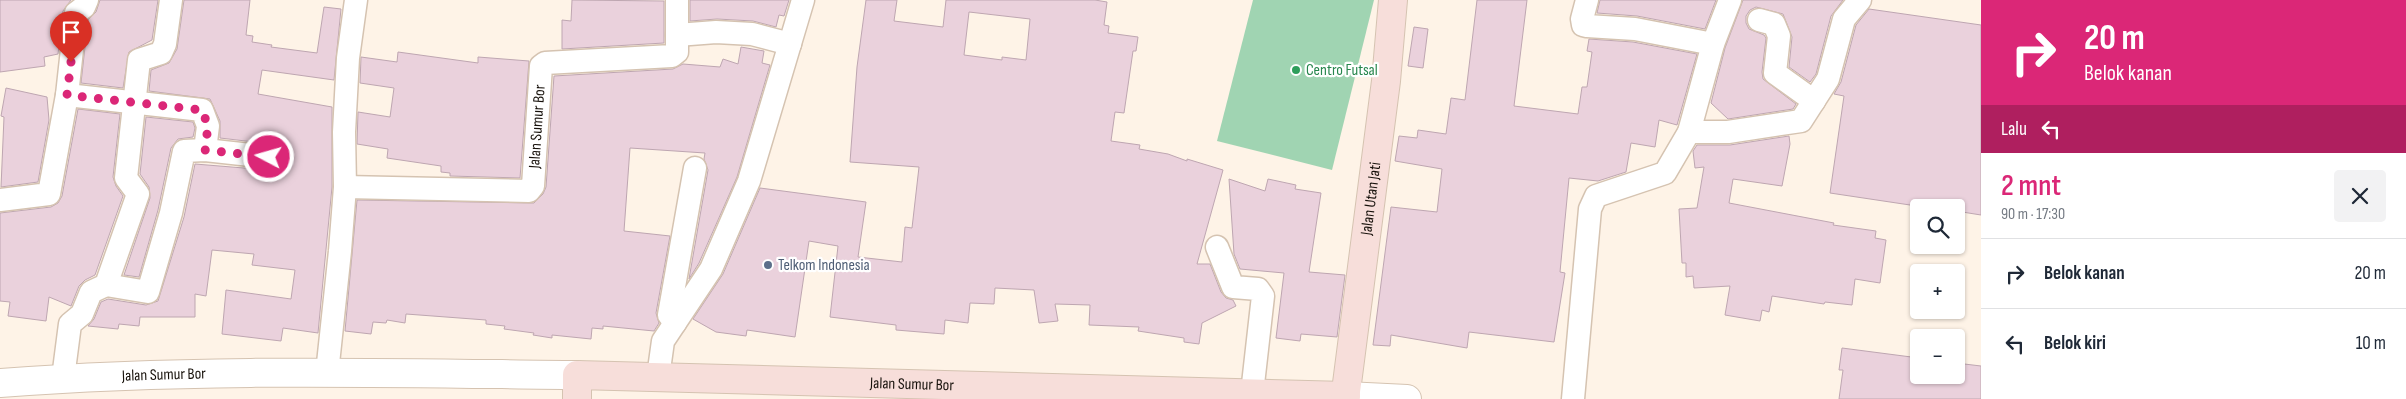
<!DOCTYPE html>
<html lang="id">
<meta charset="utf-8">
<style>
:root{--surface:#fff;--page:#f2f2f3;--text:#1f2937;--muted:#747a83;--line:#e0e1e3;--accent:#db2777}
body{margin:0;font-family:"Sofia Sans Condensed",sans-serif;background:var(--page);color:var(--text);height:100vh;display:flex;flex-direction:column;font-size:19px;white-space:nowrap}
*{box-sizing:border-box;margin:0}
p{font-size:16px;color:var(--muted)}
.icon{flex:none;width:28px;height:28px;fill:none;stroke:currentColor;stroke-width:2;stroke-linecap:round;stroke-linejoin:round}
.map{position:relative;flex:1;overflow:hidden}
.sheet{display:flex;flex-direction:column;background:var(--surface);width:425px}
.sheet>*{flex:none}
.guide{background:#db2777;color:#fff;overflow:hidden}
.tools{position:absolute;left:1910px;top:199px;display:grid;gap:10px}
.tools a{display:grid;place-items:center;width:55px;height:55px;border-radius:5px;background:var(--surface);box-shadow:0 1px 4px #0004;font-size:25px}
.pin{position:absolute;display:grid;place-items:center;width:42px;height:42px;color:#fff;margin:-51px -21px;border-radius:50% 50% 50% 0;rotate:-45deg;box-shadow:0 0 5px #0007}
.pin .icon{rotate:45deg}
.me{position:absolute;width:55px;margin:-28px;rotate:276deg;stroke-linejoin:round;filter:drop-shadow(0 0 4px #0008)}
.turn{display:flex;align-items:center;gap:18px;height:105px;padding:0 20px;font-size:22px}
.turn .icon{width:65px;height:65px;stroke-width:2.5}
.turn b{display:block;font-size:35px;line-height:42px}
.then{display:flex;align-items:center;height:48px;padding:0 20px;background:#0003;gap:10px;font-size:19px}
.round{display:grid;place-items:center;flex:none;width:52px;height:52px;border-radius:5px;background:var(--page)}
.summary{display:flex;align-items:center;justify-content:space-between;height:85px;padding:0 20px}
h1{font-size:30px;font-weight:600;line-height:38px;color:var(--accent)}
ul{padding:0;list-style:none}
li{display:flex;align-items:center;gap:15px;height:70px;padding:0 20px;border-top:1px solid var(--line)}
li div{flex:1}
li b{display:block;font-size:19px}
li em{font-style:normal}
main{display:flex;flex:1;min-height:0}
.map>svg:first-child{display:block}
.green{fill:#a0d4b2}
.building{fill:#ead1dc;stroke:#bea6b1;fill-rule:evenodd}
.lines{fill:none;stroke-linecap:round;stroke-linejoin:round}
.minor-casing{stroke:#d5c3b1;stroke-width:25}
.tertiary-casing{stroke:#d5c3b1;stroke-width:30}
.secondary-casing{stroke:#d5c3b1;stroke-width:30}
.minor{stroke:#fff;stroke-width:22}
.tertiary{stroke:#fff;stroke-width:28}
.secondary{stroke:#f7deda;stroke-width:28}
.route{stroke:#db2777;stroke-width:9;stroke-dasharray:0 16.2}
.leisure-dot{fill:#2e9e5b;stroke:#fff;stroke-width:2}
.service-dot{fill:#5c6f8a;stroke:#fff;stroke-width:2}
.labels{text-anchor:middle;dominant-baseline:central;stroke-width:4.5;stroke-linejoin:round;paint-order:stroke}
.leisure-label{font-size:16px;fill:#27864d;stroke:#fff;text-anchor:start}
.street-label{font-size:16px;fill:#17110b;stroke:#fff}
.service-label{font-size:16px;fill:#4e5e75;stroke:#fff;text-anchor:start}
</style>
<main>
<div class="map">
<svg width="1981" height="399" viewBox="0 0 1981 399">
<rect width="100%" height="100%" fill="#fef3e7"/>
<!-- green -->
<polygon class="green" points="1253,0 1374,0 1332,170 1217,141"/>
<!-- building -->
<g class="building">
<polygon points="0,0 71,0 63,11 58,54 44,57 45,66 0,72"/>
<polygon points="100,0 158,0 152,40 129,52 123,88 81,83 88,20 96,12"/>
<polygon points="184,0 250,0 246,35 253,36 252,42 272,45 271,47 317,53 324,7 341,9 334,80 262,70 258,94 332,107 332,187 318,333 283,328 281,341 222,334 226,290 291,299 295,270 252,265 254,254 212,250 206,296 195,294 195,317 140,317 139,326 119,324 118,329 88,326 94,319 101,302 108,299 146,305 158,301 184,217 195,164 268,170 279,165 282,159 281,151 271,144 220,138 220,121 210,99 149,91 151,70 169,63 177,49"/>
<polygon points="572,0 664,1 664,43 562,49 562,20 571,21"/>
<polygon points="690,0 789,0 784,16 779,15 776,27 753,21 717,19 690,21"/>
<path d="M866,0H897L894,21L943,27L946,0H1095L1107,2L1104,25L1109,26L1108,33L1138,37L1136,51H1133L1124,113L1115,112L1111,141L1140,145L1139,149L1168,154L1187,161V159L1223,170L1197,264H1210L1221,292L1226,298L1233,300L1236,306L1202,323L1199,344L1184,342V338L1138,331L1139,327L1089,325L1090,305L1055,304L1058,321L1039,323L1034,290L995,288L994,304L970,303L968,323L945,320L944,334L896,330V325L830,317L838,246L809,241L795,337L747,330L746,336L716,332L693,319L723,274L760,188L866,202L858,257L902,262L905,227L912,228L919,167L850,162L857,67ZM969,12L1030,19L1026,60L1002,57V60L964,55Z"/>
<polygon points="1477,0 1527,0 1514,106 1578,114 1582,87 1587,87 1592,52 1587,51 1589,39 1633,42 1697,54 1677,125 1659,120 1655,147 1631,143 1626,172 1598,181 1569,178 1560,272 1565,273 1554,342 1469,332 1467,348 1391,335 1390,346 1373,345 1391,207 1437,212 1442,169 1395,161 1399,136 1417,138 1418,130 1446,134 1451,98 1465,100"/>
<polygon points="1600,0 1716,0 1705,29 1637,16 1597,13"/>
<polygon points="1743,0 1843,0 1831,16 1816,74 1810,82 1789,67 1792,37 1783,14 1756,7 1750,10 1746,16 1746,23 1749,29 1764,35 1766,38 1762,72 1763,79 1796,104 1793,109 1728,119 1711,103 1725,48"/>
<polygon points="1869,9 1981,25 1981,215 1956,211 1956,208 1930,208 1830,193 1844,96 1834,94 1841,82 1856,25"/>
<polygon points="1414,27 1428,29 1423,68 1408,66"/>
<polygon points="741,47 764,51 762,63 770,65 737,177 699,263 689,279 708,170 704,159 705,153 630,148 624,231 670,236 656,313 659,323 654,331 603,326 603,329 592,328 591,339 552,335 552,338 533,335 534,333 504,329 505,326 486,324 486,320 406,314 405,323 387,320 386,323 373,322 371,334 345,331 357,200 534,203 543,194 546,187 554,76 673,69 683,64 720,67 723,59 738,64"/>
<polygon points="398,52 478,63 478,57 529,61 520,178 450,176 450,173 441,172 441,166 387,158 388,149 357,144 358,112 390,117 394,88 360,83 361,57 397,62"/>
<polygon points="6,88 47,97 49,120 38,182 1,187 4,117 1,116"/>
<polygon points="78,109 120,114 113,177 116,186 123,196 95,275 85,280 79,286 71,306 49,297 46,321 8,316 10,302 0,301 0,213 51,207 58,203 62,196"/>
<polygon points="146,117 193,122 195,128 193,137 178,139 171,148 158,210 139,277 124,275 150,198 149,187 140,174"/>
<polygon points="1789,136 1790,144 1782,186 1733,179 1729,203 1834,223 1833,225 1876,231 1875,238 1886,240 1880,283 1855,279 1852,305 1825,302 1824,304 1772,296 1769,312 1762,310 1760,321 1725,315 1730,286 1694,288 1693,276 1686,277 1686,263 1682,263 1679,209 1697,208 1704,167 1695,168 1693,151 1697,145 1730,145"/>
<polygon points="1229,179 1265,191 1268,179 1296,185 1295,189 1321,193 1309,272 1345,275 1337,337 1301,334 1300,341 1276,338 1284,273 1240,269 1234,254"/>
<polygon points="1842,348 1919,358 1919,375 1956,375 1956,363 1981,366 1981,399 1839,399 1843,370 1839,370"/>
</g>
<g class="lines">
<defs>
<g id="minor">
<polyline points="1587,0 1582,19 1583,25 1587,26 1635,29 1713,44"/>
<polyline points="1759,20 1774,24 1779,36 1775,73 1814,101"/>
<polyline points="677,35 716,32 752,34 790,44"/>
<polyline points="67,95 202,110 208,126 205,150"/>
<polyline points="1689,132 1728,132 1801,121 1828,79 1844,19 1860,0"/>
<path id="s1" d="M345,187L529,191L533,186L541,66L545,63L672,56L677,52V0"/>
<polyline points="0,200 49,194 67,95 76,13 84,7 87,0"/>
<polyline points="1217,247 1233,287 1258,289 1263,296 1252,393"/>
<polyline points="106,285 148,292 171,213 184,151 205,150 269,157"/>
<polyline points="675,323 669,315 695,168"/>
<polyline points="327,373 340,251 345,187 344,132 348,58 356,0"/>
<polyline points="658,377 663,341 711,269 749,181 803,0"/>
<polyline points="63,378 70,324 82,314 91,292 106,285 138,194 126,178 139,60 161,53 165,44 171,0"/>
<polyline points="1573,399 1590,209 1596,196 1665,173 1689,132 1713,44 1730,0"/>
</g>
<g id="tertiary">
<path id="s2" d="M0,383C192,368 385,373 577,375"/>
<polyline points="1346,396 1407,399"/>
</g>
<g id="secondary">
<path id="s3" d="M577,399V375L1346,396"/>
<path id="s4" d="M1345,399L1386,81L1393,0"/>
</g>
</defs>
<!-- minor casing -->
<use href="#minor" class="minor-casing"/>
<!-- tertiary casing -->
<use href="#tertiary" class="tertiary-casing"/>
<!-- secondary casing -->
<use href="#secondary" class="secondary-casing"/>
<!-- minor -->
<use href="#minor" class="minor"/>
<!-- tertiary -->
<use href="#tertiary" class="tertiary"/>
<!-- secondary -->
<use href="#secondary" class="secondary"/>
</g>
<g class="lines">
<!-- route -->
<polyline class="route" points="71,62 67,95 202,110 208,126 205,150 269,157"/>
</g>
<!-- markers -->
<circle class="leisure-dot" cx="1296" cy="70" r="5"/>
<circle class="service-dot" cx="768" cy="265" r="5"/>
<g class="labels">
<!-- leisure labels -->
<g class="leisure-label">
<text x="1306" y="70">Centro Futsal</text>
</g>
<!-- street labels -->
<g class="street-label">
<text stroke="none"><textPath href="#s1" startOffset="250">Jalan Sumur Bor</textPath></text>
<text stroke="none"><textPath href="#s4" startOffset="202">Jalan Utan Jati</textPath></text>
<text stroke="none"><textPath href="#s2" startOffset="164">Jalan Sumur Bor</textPath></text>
<text stroke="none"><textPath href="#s3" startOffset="359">Jalan Sumur Bor</textPath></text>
</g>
<!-- service labels -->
<g class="service-label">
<text x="778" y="265">Telkom Indonesia</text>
</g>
</g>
</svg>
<div class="tools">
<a><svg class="icon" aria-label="search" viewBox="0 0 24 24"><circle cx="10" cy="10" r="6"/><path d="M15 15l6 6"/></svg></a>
<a>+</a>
<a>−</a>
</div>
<div class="pin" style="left:71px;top:62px;background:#d93025"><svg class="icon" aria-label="arrive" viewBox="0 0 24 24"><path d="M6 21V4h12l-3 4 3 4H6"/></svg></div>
<svg class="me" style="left:269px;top:157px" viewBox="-20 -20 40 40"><circle r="17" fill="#db2777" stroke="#fff" stroke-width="3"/><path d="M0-11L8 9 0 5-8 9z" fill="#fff"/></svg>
</div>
<section class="sheet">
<div class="guide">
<div class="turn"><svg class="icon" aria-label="right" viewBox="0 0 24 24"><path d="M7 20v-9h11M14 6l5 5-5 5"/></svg><div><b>20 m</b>Belok kanan</div></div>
<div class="then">Lalu<svg class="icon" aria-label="left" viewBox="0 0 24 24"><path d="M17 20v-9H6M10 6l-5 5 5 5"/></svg></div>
</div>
<div class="summary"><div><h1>2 mnt</h1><p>90 m · 17:30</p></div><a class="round"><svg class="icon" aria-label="close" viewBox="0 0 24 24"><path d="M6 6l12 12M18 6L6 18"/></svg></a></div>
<ul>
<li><svg class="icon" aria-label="right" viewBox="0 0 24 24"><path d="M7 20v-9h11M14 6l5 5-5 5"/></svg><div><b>Belok kanan</b></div><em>20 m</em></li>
<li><svg class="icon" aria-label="left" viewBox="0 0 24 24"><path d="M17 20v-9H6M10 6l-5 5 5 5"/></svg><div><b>Belok kiri</b></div><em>10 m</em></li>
</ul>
</section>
</main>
